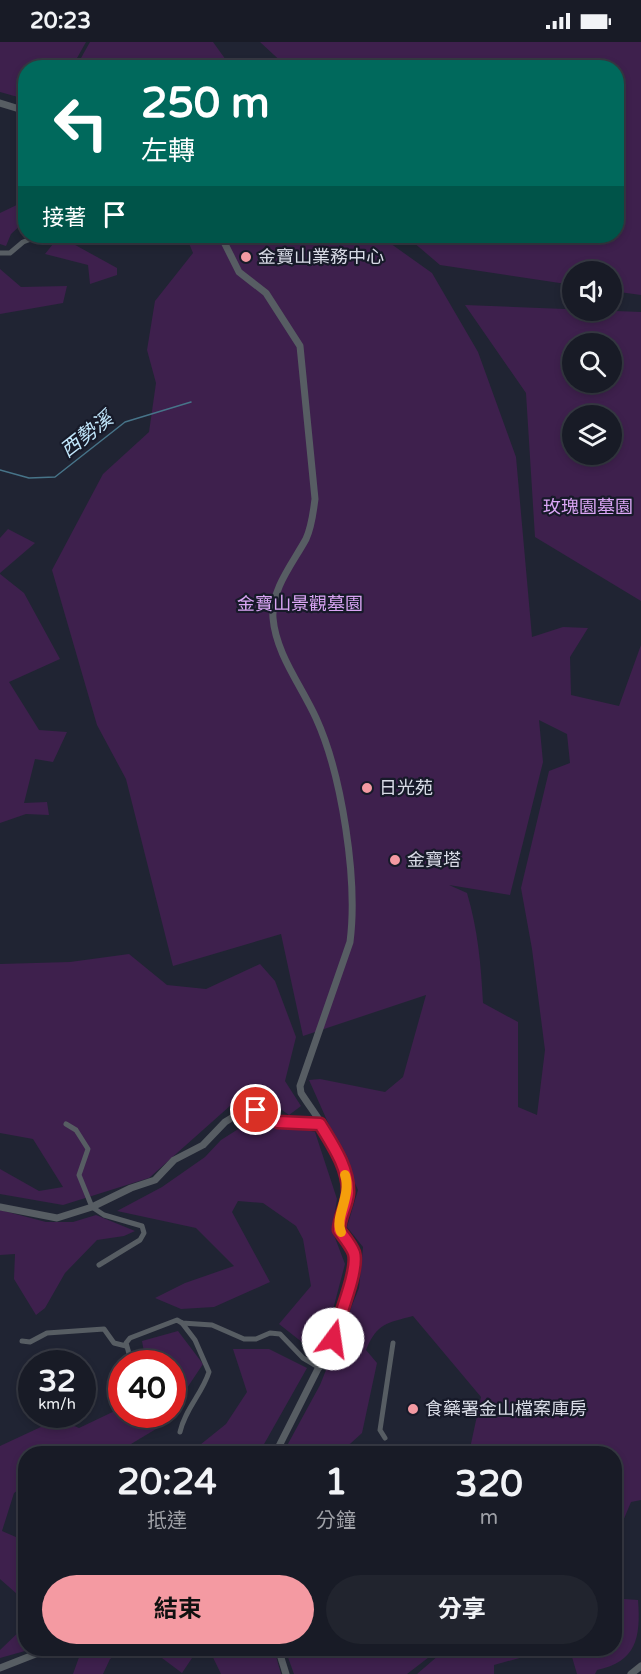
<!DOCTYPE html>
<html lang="zh-TW">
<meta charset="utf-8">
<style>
:root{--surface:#181b26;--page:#21242e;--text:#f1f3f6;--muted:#9fa1a7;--line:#363943;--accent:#f49aa2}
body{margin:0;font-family:"Varela Round","Noto Sans TC",sans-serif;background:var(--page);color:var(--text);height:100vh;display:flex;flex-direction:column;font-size:22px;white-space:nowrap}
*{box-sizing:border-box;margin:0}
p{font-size:20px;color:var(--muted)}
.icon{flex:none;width:33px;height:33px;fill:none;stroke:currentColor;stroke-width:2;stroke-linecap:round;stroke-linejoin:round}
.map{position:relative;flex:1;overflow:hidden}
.drawer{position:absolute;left:18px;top:1404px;width:604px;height:210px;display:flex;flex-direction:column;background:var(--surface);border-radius:24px;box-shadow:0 3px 9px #0003,0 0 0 2px var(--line)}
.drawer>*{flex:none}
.banner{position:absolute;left:18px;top:18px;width:606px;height:183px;border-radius:24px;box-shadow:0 3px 9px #0003,0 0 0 2px var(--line);background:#00695c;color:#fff;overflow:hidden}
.fabs{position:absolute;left:562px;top:219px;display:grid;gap:12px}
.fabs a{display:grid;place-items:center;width:60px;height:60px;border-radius:50%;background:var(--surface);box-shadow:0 3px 9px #0003,0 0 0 2px var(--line);font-size:30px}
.speed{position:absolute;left:18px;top:1308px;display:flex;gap:12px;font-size:30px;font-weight:700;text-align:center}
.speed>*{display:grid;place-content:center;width:78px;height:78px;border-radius:50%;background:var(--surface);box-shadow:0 3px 9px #0003,0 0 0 2px var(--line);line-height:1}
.speed small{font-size:15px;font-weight:400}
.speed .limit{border:9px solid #d22;background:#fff;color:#111}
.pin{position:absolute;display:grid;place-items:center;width:51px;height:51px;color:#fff;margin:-26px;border:3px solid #fff;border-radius:50%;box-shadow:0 2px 6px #0007}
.me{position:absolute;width:66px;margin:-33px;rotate:14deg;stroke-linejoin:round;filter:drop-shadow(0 0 4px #0008)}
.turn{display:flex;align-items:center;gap:21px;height:126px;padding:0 24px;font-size:27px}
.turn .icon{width:78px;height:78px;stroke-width:2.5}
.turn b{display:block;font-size:42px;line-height:51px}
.then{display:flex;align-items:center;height:57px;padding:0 24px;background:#0003;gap:12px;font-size:22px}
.eta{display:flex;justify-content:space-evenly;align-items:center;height:102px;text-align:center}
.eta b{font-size:36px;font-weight:700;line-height:42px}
.cta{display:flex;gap:12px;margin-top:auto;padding:12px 24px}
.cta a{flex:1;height:69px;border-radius:36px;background:var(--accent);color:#111;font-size:24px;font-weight:700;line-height:69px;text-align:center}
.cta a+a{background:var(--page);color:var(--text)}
.status{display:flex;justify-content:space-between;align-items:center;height:42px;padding:0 30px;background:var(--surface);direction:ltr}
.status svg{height:16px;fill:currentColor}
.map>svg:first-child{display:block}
.green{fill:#3e204d;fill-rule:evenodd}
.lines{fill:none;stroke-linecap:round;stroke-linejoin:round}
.stream{stroke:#477489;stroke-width:1.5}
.minor{stroke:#575d63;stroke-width:5}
.tertiary{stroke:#575d63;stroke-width:7}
.route-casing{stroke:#92132f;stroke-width:15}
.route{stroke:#e11d48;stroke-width:10}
.slow{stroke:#f59e0b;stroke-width:10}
.poi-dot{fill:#f49aa2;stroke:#171a29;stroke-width:2}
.labels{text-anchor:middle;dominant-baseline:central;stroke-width:4.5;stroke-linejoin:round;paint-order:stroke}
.poi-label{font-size:18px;fill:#d9dce7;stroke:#171a29;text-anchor:start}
.park-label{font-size:18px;fill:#daa6f5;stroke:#171a29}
.water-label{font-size:20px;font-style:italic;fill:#c2e7fc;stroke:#171a29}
</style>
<div class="status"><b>20:23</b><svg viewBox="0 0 49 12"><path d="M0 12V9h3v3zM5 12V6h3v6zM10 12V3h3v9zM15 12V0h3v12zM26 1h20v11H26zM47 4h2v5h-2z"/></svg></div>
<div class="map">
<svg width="641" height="1632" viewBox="0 0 641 1632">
<rect width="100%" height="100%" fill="#202433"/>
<!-- green -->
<g class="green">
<polygon points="0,0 86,0 72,25 26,26 25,57 0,50"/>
<polygon points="90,0 213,0 231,25 76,25"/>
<polygon points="260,0 641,0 641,253 612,249 612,230 573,230 573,243 440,223 406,194 616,194 616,26 287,25"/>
<polygon points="25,159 25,179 11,192 6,204 0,202 0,171"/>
<path d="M186,194H380L432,231L478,310L516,415L532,595L563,585L588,586L570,615L571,653L619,664L641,603V1458L631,1460L615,1498V1412L469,1411L481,1355L413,1274C387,1281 377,1281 366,1308L377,1321L362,1391L340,1411H283L320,1343L359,1246L363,1205L347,1185L358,1148L309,1038L320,1037L385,1050L403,1035L426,953L303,994L281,892L173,924L126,737L97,683L52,528L103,432L149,390L156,341L147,308L155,259L193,211ZM539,678L567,692L570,721L549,729L521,846L532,907L545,1008L537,1073L518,1065V980L483,961C481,923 478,888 467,851L449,843L510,853L543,720Z"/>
<polygon points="57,197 68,199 117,226 117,233 90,242 88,223 45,212"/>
<polygon points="0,227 21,245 67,244 63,261 0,272"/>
<path d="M465,263L641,270V559L535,495L526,351ZM573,302H612V340H573ZM573,374H612V412H573Z"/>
<polygon points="8,487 35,501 0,531 0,496"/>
<polygon points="0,532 24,551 60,617 9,640 39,688 67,690 53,720 35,717 24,761 47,760 49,773 26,772 0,781"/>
<polygon points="129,912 167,943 206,947 260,922 275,939 296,995 285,1039 301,1064 289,1073 265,1056 231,1063 149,1136 63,1163 0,1152 0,1127 39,1149 63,1145 33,1097 0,1091 0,922 70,920"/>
<polygon points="254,1077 315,1090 337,1157 332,1188 345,1222 326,1294 317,1312 279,1282 311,1244 303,1197 296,1184 263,1161 238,1159 232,1170 270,1240 214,1265 181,1267 155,1256 185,1241 234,1224 196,1186 117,1169 162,1145 205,1115 221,1098"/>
<polygon points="0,1168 46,1180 73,1180 96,1173 135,1189 124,1194 97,1198 65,1231 45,1266 36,1273 14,1237 15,1212 0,1213"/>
<polygon points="178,1289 203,1322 173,1367 172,1322 146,1321 142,1299"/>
<polygon points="233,1307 269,1307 307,1326 259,1411 190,1411 226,1382 247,1350"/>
<polygon points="121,1366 122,1372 169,1373 161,1384 116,1411 80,1403 69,1411 26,1412 25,1443 14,1451 2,1489 25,1499 25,1559 0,1537 0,1404 58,1377 79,1386"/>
<path d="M615,1527L616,1547L624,1557L638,1558C641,1596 636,1620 597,1628L595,1632H577L572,1615L564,1607L615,1606Z"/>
<polygon points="25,1584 26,1606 32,1607 0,1616 0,1608"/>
<polygon points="82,1607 82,1606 124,1607 110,1617 103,1632 73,1632"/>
<polygon points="150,1607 198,1607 182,1631"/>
<polygon points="209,1607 274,1607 281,1632 221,1632"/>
<polygon points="430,1607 433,1612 407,1632 294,1632 285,1607"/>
<polygon points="435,1607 552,1607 494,1623 494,1632 417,1632 439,1613"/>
</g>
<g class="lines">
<!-- stream -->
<polyline class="stream" points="0,428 29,436 55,435 125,380 191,360"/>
<!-- minor -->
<g class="minor">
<polyline points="0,211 10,211 23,200 39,194"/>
<polyline points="66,1082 76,1088 88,1107 79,1133 92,1165 104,1173 142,1184 144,1191 140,1198 99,1223"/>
<polyline points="22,1299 30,1300 47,1291 104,1287 114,1301 126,1304"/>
<polyline points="132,1322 126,1301 130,1296 177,1278 182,1281 212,1283 244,1297 256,1297 270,1291 280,1292 303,1316 320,1326"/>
<polyline points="112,1357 122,1357"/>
<path d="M180,1390C185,1367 202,1352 209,1330L195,1298L182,1281"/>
<polyline points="385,1396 380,1388 393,1301"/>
</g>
<!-- tertiary -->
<g class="tertiary">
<polyline points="0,61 26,69"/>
<path d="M221,194L239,230L266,251L300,304L315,457C313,471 312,484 306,497C293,521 271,547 273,576C276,612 301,643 316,676C342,733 358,838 350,900L300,1044L301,1051C319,1079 351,1117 348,1152C347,1164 339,1175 339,1188L353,1209L355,1229L333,1297L275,1412"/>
<polyline points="0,1165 57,1176 92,1165 131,1146 155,1138 174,1118 203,1103 225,1080 243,1069 256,1068 278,1080 320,1082"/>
<polyline points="278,1606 286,1632"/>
<polyline points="0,1626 51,1606"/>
<polyline points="631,1632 641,1624"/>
</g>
</g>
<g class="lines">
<defs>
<path id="route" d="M256,1068L278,1080L320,1082C332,1102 349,1126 348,1151C347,1164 339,1175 339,1188C344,1195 351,1203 354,1211C359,1228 338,1277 333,1297"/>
</defs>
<!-- route casing -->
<use href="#route" class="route-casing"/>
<!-- route -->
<use href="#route" class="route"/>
<!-- slow -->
<path class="slow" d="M341,1190C334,1175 352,1154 345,1133"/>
</g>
<!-- markers -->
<g class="poi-dot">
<circle cx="246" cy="215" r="6"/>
<circle cx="367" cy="746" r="6"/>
<circle cx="395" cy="818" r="6"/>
<circle cx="413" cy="1367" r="6"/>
</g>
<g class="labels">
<!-- poi labels -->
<g class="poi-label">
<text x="258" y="215">金寶山業務中心</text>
<text x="379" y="746">日光苑</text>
<text x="407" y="818">金寶塔</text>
<text x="425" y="1367">食藥署金山檔案庫房</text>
</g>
<!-- park labels -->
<g class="park-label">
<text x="588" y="465">玫瑰園墓園</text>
<text x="300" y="562">金寶山景觀墓園</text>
</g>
<!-- water labels -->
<g class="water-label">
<text transform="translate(87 393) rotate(-38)">西勢溪</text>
</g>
</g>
</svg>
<div class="fabs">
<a><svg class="icon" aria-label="sound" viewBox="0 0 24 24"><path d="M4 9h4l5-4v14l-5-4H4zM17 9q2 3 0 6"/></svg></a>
<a><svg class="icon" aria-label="search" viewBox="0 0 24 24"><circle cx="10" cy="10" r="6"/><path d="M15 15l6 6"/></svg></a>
<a><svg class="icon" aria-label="layers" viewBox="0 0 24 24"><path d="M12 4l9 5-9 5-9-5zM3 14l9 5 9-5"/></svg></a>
</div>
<div class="speed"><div>32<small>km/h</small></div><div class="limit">40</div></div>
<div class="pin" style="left:256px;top:1068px;background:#d93025"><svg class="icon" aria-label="arrive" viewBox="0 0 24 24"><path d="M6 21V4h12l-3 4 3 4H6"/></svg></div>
<svg class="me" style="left:333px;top:1297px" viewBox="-20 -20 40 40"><circle r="19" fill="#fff"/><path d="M0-13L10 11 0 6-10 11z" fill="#e11d48"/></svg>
<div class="banner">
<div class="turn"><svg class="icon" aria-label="left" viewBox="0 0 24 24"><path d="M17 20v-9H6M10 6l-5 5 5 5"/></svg><div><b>250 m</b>左轉</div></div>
<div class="then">接著<svg class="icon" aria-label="arrive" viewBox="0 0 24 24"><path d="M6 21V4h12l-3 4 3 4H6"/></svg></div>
</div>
<section class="drawer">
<div class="eta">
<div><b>20:24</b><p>抵達</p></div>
<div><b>1</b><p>分鐘</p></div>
<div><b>320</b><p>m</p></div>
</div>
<div class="cta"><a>結束</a><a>分享</a></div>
</section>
</div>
